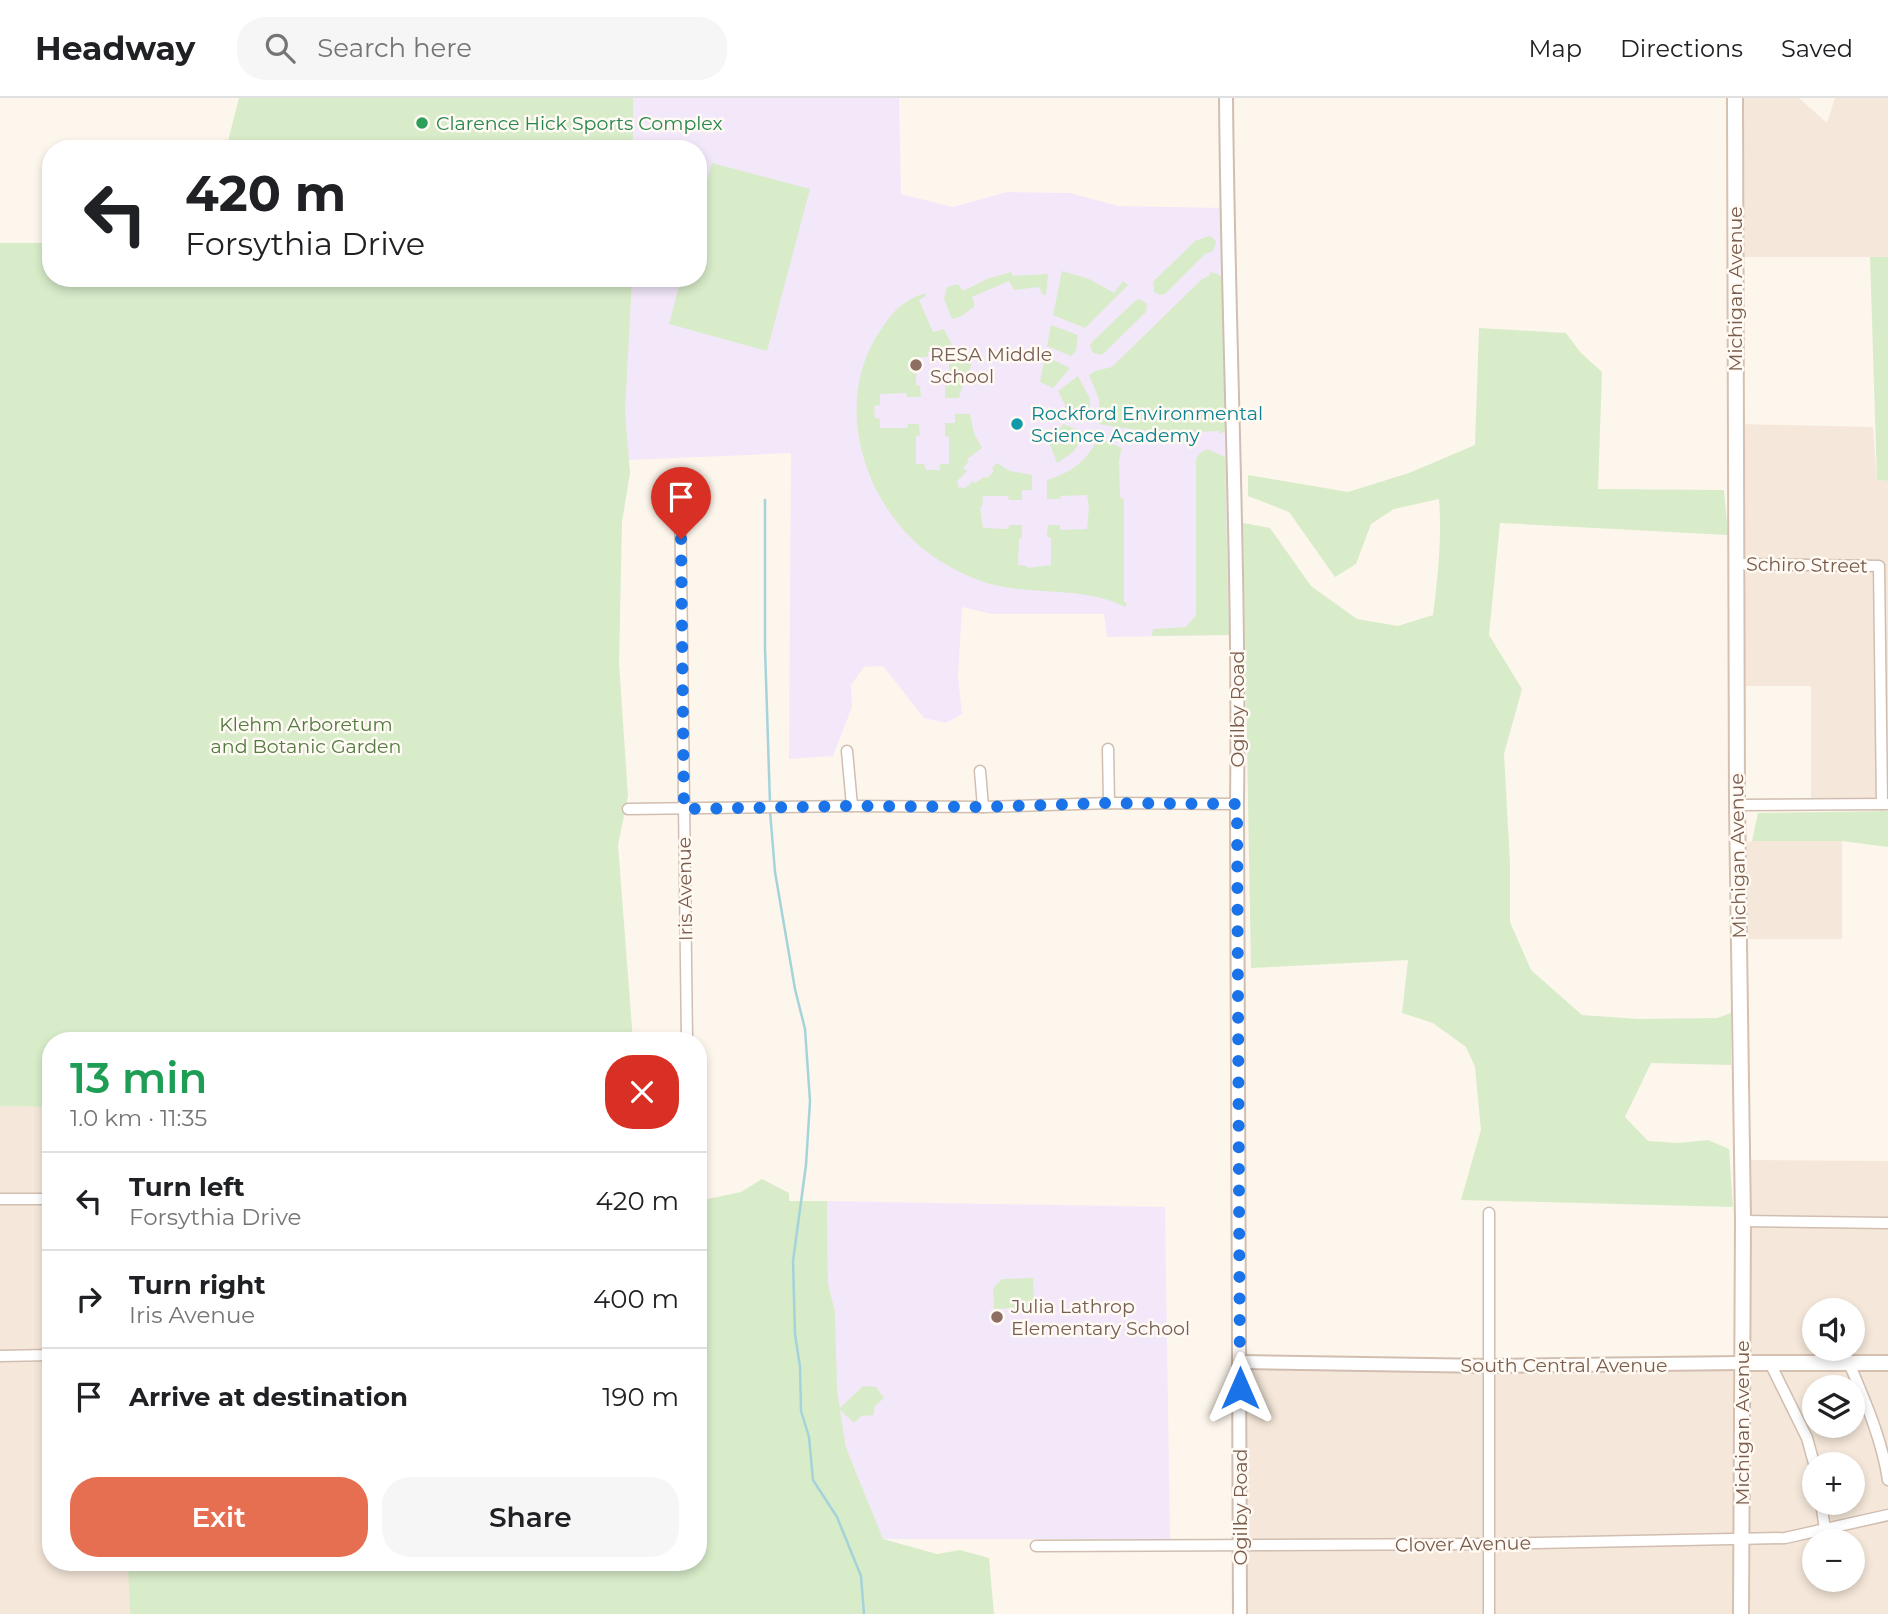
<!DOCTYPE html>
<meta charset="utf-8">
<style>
:root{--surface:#fff;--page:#f6f6f6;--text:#202124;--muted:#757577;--line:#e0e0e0;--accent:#e76f51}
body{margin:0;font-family:Montserrat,sans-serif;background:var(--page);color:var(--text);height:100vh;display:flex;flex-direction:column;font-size:26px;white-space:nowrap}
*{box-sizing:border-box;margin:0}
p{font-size:23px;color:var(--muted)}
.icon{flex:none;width:38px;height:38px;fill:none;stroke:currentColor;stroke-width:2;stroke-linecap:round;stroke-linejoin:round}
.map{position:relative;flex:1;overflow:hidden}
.sheet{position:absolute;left:42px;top:934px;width:665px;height:539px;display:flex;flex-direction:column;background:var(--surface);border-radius:28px;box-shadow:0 4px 10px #0003}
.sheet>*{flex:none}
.top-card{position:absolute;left:42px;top:42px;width:665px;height:147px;border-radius:28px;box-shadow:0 4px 10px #0003;background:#fff;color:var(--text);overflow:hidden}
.buttons{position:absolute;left:1802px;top:1200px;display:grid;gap:14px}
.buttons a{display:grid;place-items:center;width:63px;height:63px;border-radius:50%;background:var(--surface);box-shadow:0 4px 10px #0003;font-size:35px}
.pin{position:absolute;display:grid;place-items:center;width:60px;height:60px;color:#fff;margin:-72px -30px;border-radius:50% 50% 50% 0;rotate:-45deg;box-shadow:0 0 7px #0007}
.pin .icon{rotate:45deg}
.me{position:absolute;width:77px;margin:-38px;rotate:0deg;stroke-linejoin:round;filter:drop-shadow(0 0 5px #0008)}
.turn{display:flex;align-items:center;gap:24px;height:147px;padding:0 28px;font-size:32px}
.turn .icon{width:91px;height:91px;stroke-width:2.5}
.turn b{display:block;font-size:49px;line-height:60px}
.round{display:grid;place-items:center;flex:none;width:74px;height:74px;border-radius:28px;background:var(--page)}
.summary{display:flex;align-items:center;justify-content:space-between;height:119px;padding:0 28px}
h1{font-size:42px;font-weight:600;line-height:52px;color:#1e9e55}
.primary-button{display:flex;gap:14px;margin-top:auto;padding:14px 28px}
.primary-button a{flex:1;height:80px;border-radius:28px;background:var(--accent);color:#fff;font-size:28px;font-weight:600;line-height:80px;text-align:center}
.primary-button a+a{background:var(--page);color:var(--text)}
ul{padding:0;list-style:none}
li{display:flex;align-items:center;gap:21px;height:98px;padding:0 28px;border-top:2px solid var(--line)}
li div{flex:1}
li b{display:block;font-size:26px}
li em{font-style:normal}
header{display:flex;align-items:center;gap:42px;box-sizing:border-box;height:98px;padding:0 35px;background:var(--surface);border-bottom:2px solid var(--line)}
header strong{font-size:33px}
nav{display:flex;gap:38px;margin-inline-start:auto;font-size:24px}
.search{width:490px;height:63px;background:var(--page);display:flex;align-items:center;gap:18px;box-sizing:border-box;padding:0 24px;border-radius:28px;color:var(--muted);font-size:26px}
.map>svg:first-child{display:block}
.residential{fill:#f5e8da;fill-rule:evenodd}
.education{fill:#f3e8fa}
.green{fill:#d8ecc9}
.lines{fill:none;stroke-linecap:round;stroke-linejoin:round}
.stream{stroke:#a5d3da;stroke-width:2.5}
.minor-casing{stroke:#d1beb0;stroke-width:13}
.tertiary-casing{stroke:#d1beb0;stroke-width:16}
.secondary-casing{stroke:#d6c0b0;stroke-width:18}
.minor{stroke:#fff;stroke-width:10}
.tertiary{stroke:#fff;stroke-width:12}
.secondary{stroke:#fff;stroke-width:14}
.route{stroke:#1a73e8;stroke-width:12;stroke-dasharray:0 21.6}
.leisure-dot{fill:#2e9e5b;stroke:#fffaf3;stroke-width:2.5}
.education-dot{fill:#8d6e63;stroke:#fffaf3;stroke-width:2.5}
.culture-dot{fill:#0f9aa8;stroke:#fffaf3;stroke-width:2.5}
.labels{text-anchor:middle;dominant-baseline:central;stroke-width:5;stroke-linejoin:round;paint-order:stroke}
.leisure-label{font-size:19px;fill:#27864d;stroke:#fffaf3;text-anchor:start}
.street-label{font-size:19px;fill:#7a5c4d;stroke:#fffaf3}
.education-label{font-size:19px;fill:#785e54;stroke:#fffaf3;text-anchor:start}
.culture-label{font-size:19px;fill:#0d838f;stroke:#fffaf3;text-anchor:start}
.park-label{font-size:19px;fill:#537a41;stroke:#fffaf3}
</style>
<header>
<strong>Headway</strong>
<div class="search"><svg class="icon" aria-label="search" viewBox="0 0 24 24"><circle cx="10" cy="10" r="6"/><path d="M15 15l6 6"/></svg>Search here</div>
<nav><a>Map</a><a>Directions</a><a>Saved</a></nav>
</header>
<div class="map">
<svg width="1888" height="1516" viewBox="0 0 1888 1516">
<rect width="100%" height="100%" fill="#fdf6ec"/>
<!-- residential -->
<g class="residential">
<polygon points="1739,0 1799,0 1827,25 1835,0 1888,0 1888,159 1737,159"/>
<polygon points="1740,326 1873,329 1877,382 1888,383 1888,700 1811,702 1811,588 1745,588"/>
<polygon points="1752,743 1842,743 1842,841 1746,841 1745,745"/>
<polygon points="0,1008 51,1009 51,1465 129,1465 130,1516 0,1516"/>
<path d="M1747,1062L1888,1063V1256H1753L1749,1254ZM1815,1213H1853V1251H1815Z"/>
<polygon points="1252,1269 1729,1270 1732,1272 1736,1280 1736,1516 1247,1516 1247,1278"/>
<path d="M1755,1271H1888V1516H1747L1749,1274ZM1815,1290H1853V1328H1815ZM1815,1367H1853V1405H1815ZM1815,1444H1853V1482H1815Z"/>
</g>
<!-- education -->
<g class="education">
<polygon points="613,0 899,0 901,96 953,109 1007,94 1070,95 1118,108 1224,110 1229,537 1107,539 1104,516 992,516 962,509 958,578 962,616 946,625 924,620 883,568 864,569 851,587 852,609 833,658 789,661 791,355 607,363 605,180 698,180 698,51 610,51"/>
<polygon points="827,1103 1165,1109 1170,1441 863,1441 829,1330"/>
</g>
<!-- green -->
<g class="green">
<polygon points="239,0 633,0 633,51 226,51"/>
<polygon points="712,65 810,91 767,253 669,226 681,180 698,180 698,116"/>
<polygon points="1209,138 1212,139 1216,144 1213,153 1205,156 1165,196 1160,197 1154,194 1153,184 1195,143"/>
<polygon points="0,145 51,145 51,180 632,180 625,313 630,375 622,424 619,565 628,698 618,747 633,943 51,943 51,1009 0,1008"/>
<polygon points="1870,159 1888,159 1888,383 1877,382"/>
<polygon points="1062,173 1089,181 1114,195 1123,183 1128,187 1085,230 1053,217"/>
<polygon points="1011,174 1013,178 1048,176 1046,197 1043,197 1039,189 1014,192 1009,183 972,199 975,208 960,219 952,221 944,201 947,189 958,186 963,193 987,181"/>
<path d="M1210,174L1218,176L1223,181L1227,332L1220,336L1219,333C1179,335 1138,334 1099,326V301L1089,277L1095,273L1112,269L1201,182L1210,177Z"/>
<path d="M926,195V198L919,202L933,234L944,231L952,247L972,267L965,280L959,300H945V287L949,286V259H937V254H928V259H917L916,287L920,288L921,299H907L906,295L880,296V307L874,308L875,320L880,321V330H907L908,326H919L920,337L916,338V366H924L926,372H940V366H949V339L945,338V325H955V316H970L974,335L982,350L967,361L969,363L963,370L967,373L957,383L959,390L961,389L964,391L973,383L975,385L984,379L987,380L994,373L992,370L997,365L1010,373L1032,377V392H1022V402H1009L1008,398H983L982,409H980L983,430L1008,431L1009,427H1022V440L1019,441L1018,467L1027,468L1028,470L1051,467V440L1047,439L1048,427H1060V432L1087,431L1089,409L1087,397L1061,398L1060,401H1047V382C1071,375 1088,362 1098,340L1122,350L1119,362L1120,399L1124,401V504L1127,505L1125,509C1086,489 1040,497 999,488C979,484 958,474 940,463C866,417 828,305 882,230C894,212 905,201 926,195Z"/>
<polygon points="1139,201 1147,206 1146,214 1104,255 1101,257 1093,255 1090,248 1092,244 1136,202"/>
<polygon points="1051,227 1078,237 1076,253 1071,258 1047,248"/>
<path d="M1479,230L1566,235L1580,254L1602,274L1598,391L1724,392L1728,437L1500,425L1489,537L1522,591L1504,656L1510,766V824L1531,872L1582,917L1638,921L1717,920L1731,915V967L1651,965L1625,1019L1648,1043L1678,1045L1708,1042L1729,1051L1733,1109L1461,1102L1481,1032L1475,969L1466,949L1433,925L1402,915L1408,862L1251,870L1243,425L1270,430L1311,488L1357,521L1398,528L1433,517C1438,478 1442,440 1439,401L1394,411L1371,426L1356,466L1335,479L1289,414L1248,398V377L1348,394L1409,375L1475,347Z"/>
<polygon points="1045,258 1070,270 1053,290 1040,284"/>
<polygon points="1078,278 1090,301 1090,324 1064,319 1065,307 1058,293"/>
<polygon points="1063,326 1086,335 1073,354 1057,365 1048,342 1056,336"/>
<polygon points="1207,351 1225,359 1229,537 1152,538 1153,531 1186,529 1196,517 1196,361 1199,356"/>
<polygon points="1888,713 1888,749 1842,743 1752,743 1758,715"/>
<polygon points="762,1081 789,1095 789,1103 827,1103 828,1186 835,1214 837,1293 840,1310 863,1288 876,1289 884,1300 874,1309 874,1317 861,1318 854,1325 840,1312 846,1350 883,1441 937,1456 960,1452 989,1460 994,1516 130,1516 128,1465 698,1465 698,1103 741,1094"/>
<polygon points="1033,1180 1034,1209 994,1211 993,1190 1002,1181"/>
</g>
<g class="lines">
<!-- stream -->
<g class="stream">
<polyline points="765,402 765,550 770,706"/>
<polyline points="770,713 775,774 795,891 805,931 810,1003 806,1067 793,1163 795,1236 800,1269 801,1313 809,1339 813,1382 837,1419 861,1478 864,1516"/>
</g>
<defs>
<g id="minor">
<polyline points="680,387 687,943"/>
<polyline points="1736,466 1879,468 1882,706"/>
<polyline points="1108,651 1109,705"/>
<polyline points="847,653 852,708"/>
<polyline points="980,673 983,709"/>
<polyline points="1737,707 1887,706"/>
<polyline points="628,711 852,708 983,709 1109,705 1237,706"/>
<polyline points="0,1101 51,1101"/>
<polyline points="1489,1115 1489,1516"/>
<polyline points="1743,1123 1888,1125"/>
<polyline points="0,1258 51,1257"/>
<polyline points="1770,1265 1807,1340 1815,1369"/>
<path d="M1849,1265C1865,1303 1882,1341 1888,1382"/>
<polyline points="1821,1405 1825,1431"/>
<polyline points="1036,1448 1490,1446 1785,1440 1888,1417"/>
</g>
<g id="tertiary">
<path d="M1226,0C1228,235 1240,471 1237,706L1240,1516"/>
<polyline points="1240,1264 1489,1268 1743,1265"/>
</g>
<g id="secondary">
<polyline points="1735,0 1737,707 1743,1123 1741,1516"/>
<polyline points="1743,1265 1888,1265"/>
</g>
</defs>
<!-- minor casing -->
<use href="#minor" class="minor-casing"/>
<!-- tertiary casing -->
<use href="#tertiary" class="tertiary-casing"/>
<!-- secondary casing -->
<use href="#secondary" class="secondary-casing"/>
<!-- minor -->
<use href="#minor" class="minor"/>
<!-- tertiary -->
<use href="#tertiary" class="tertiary"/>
<!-- secondary -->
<use href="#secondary" class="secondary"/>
</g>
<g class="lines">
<!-- route -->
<polyline class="route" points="681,441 684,711 852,708 983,709 1109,705 1237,706 1240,1290"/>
</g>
<!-- markers -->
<circle class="leisure-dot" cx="422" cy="25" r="7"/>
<g class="education-dot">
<circle cx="916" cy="267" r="7"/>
<circle cx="997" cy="1219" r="7"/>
</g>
<circle class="culture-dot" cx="1017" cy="326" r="7"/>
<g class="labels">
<!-- leisure labels -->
<g class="leisure-label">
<text x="436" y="25">Clarence Hick Sports Complex</text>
</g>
<!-- street labels -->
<g class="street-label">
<text transform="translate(1735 191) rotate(-90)">Michigan Avenue</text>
<text transform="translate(1807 467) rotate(1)">Schiro Street</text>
<text transform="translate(1237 611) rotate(-90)">Ogilby Road</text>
<text transform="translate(1738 758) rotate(-91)">Michigan Avenue</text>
<text transform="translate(685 791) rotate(-91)">Iris Avenue</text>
<text x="1564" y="1267">South Central Avenue</text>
<text transform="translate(1742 1325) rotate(-90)">Michigan Avenue</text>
<text transform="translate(1240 1409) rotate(-90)">Ogilby Road</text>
<text transform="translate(1463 1446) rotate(-1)">Clover Avenue</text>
</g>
<!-- education labels -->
<g class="education-label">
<text x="930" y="256">RESA Middle<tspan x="930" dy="22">School</tspan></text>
<text x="1011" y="1208">Julia Lathrop<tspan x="1011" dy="22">Elementary School</tspan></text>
</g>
<!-- culture labels -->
<g class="culture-label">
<text x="1031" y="315">Rockford Environmental<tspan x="1031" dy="22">Science Academy</tspan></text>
</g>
<!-- park labels -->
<g class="park-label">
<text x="306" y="626">Klehm Arboretum<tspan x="306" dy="22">and Botanic Garden</tspan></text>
</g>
</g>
</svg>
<div class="buttons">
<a><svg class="icon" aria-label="sound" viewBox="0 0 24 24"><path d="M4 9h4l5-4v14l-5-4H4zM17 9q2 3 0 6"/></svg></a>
<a><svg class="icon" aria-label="layers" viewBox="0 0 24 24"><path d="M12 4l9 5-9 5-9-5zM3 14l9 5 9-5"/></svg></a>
<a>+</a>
<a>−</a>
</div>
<div class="pin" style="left:681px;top:441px;background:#d93025"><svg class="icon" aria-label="arrive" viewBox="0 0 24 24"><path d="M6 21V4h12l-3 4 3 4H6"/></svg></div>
<svg class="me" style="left:1240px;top:1290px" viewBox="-20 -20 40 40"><path d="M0-17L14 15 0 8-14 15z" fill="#1a73e8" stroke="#fff" stroke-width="4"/></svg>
<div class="top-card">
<div class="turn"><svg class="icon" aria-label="left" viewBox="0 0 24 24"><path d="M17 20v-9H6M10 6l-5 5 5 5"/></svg><div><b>420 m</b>Forsythia Drive</div></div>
</div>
<section class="sheet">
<div class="summary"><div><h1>13 min</h1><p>1.0 km · 11:35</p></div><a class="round" style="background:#d93025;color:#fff"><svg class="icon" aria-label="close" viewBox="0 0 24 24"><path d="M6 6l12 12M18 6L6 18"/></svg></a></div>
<ul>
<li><svg class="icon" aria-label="left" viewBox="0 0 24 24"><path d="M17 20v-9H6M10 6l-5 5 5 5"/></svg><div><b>Turn left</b><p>Forsythia Drive</p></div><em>420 m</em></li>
<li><svg class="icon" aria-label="right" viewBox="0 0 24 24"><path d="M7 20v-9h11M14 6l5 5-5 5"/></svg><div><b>Turn right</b><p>Iris Avenue</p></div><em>400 m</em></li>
<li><svg class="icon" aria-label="arrive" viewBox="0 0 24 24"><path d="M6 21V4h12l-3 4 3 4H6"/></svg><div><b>Arrive at destination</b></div><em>190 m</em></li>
</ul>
<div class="primary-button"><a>Exit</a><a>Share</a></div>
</section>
</div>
